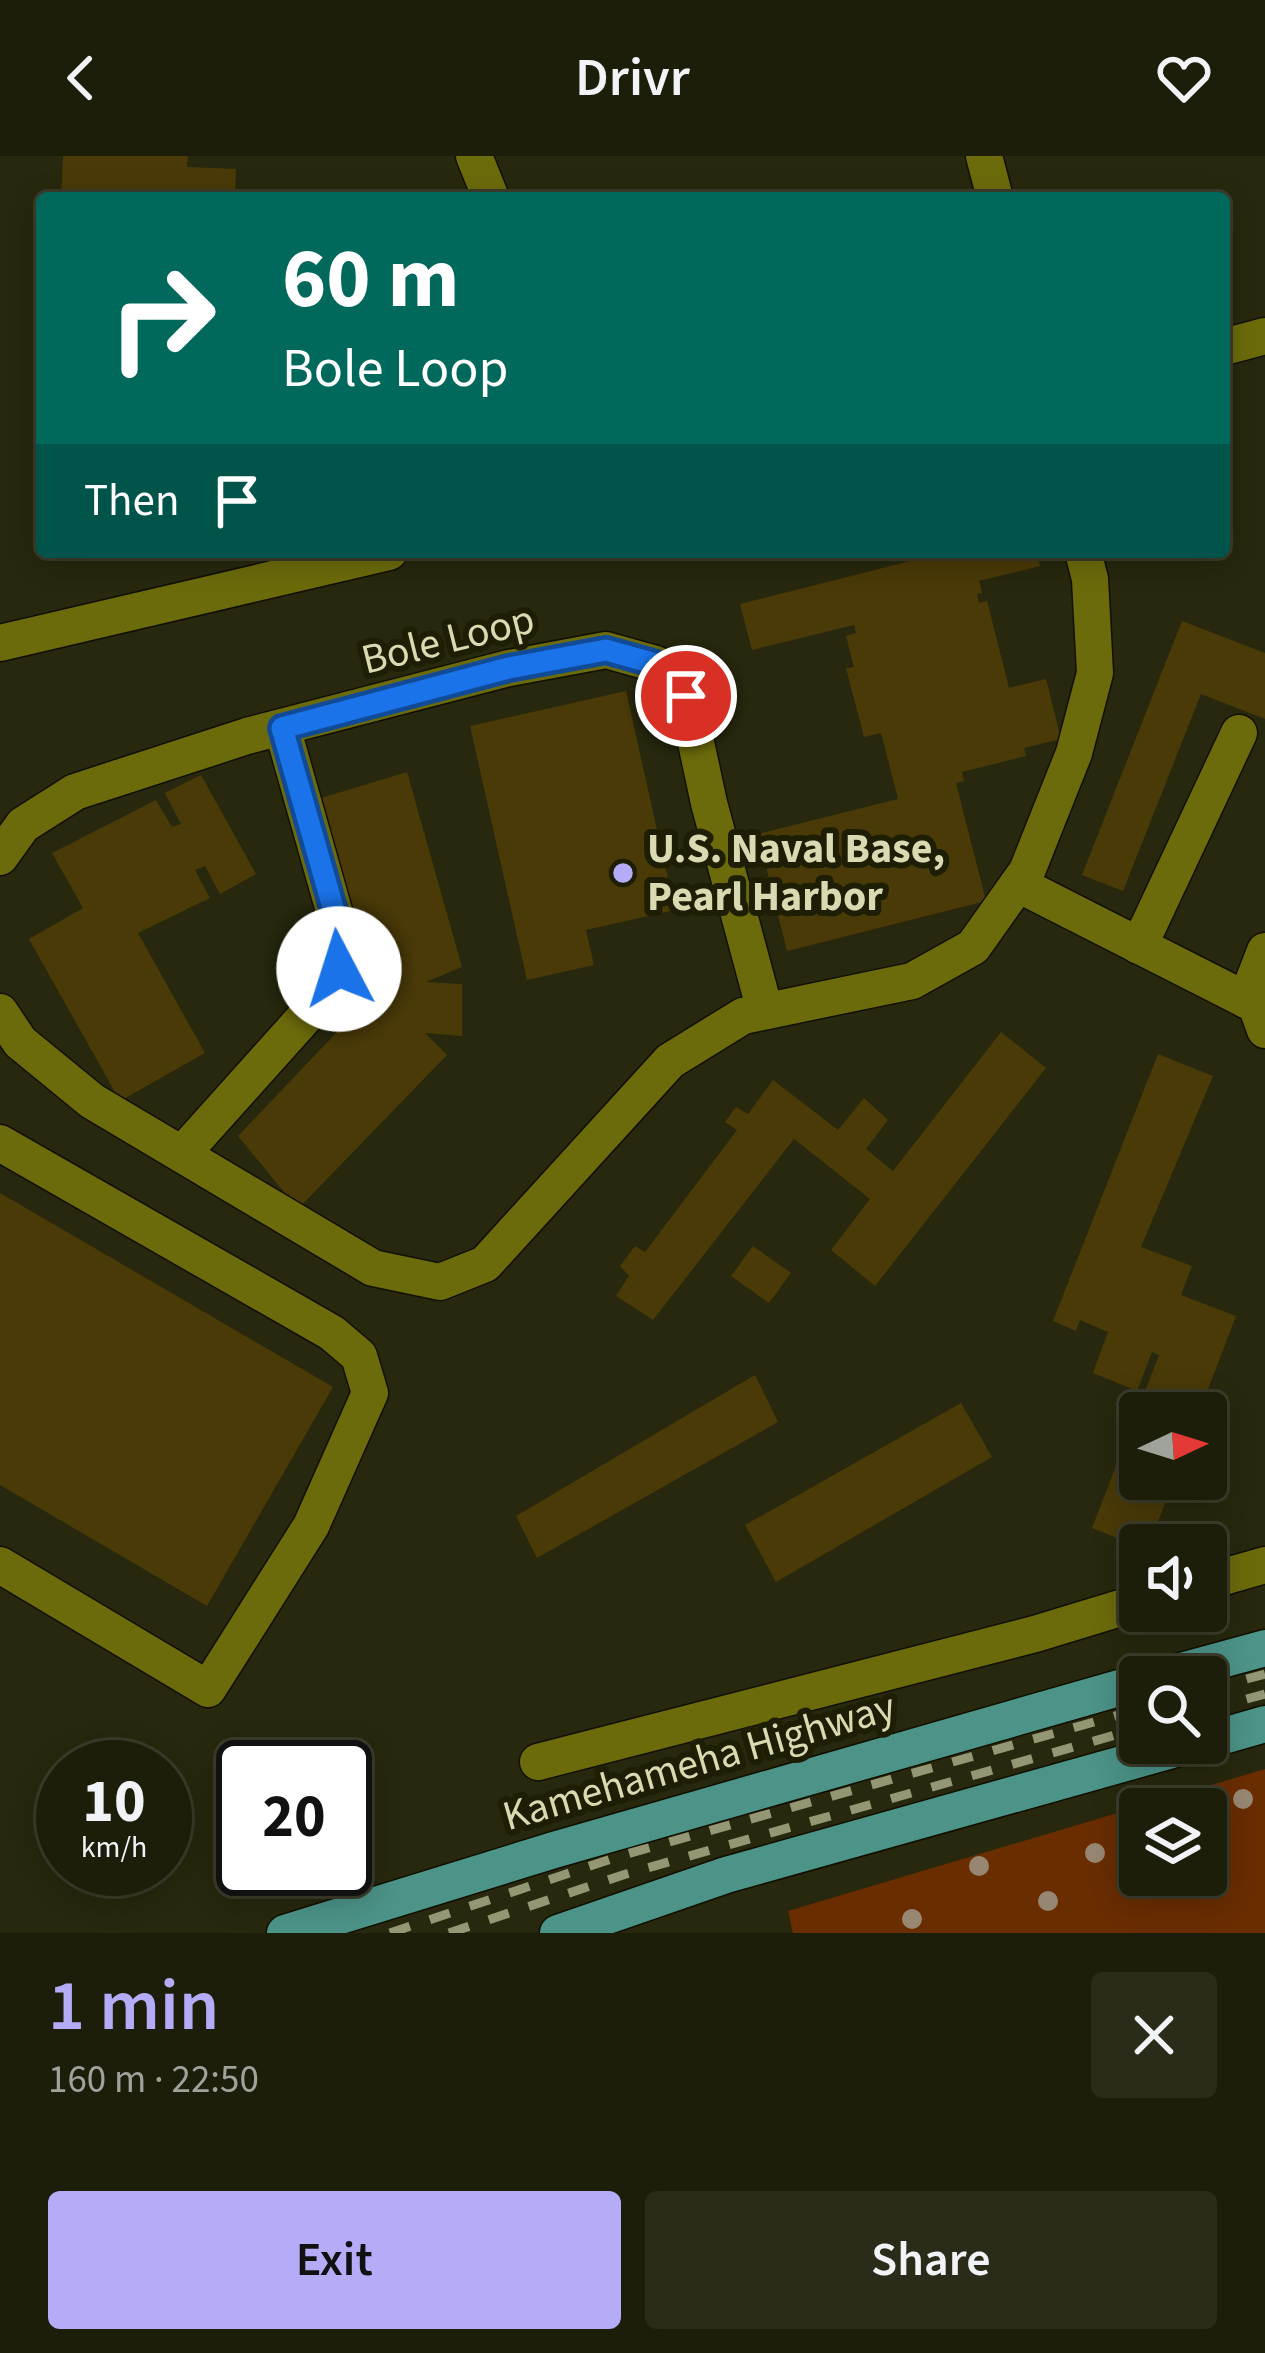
<!DOCTYPE html>
<meta charset="utf-8">
<style>
:root{--surface:#1d1e0a;--page:#2a2b18;--text:#f1f3f6;--muted:#a0a29c;--line:#3b3c2b;--accent:#b5acf8}
body{margin:0;font-family:"Source Sans 3",sans-serif;background:var(--page);color:var(--text);height:100vh;display:flex;flex-direction:column;font-size:45px;white-space:nowrap}
*{box-sizing:border-box;margin:0}
p{font-size:39px;color:var(--muted)}
.icon{flex:none;width:66px;height:66px;fill:none;stroke:currentColor;stroke-width:2;stroke-linecap:round;stroke-linejoin:round}
.map{position:relative;height:1777px;overflow:hidden}
.panel{display:flex;flex-direction:column;background:var(--surface);flex:1}
.panel>*{flex:none}
.guide{position:absolute;left:36px;top:36px;width:1194px;height:366px;border-radius:12px;box-shadow:0 6px 30px #0003,0 0 0 3px var(--line);background:#00695c;color:#fff;overflow:hidden}
.needle{width:78px;rotate:86deg}
.controls{position:absolute;left:1119px;top:1236px;display:grid;gap:24px}
.controls a{display:grid;place-items:center;width:108px;height:108px;border-radius:12px;background:var(--surface);box-shadow:0 6px 30px #0003,0 0 0 3px var(--line);font-size:60px}
.speed{position:absolute;left:36px;top:1584px;display:flex;gap:24px;font-size:60px;font-weight:700;text-align:center}
.speed>*{display:grid;place-content:center;width:156px;height:156px;border-radius:50%;background:var(--surface);box-shadow:0 6px 30px #0003,0 0 0 3px var(--line);line-height:1}
.speed small{font-size:30px;font-weight:400}
.speed .limit{border:6px solid #111;border-radius:18px;background:#fff;color:#111}
.pin{position:absolute;display:grid;place-items:center;width:102px;height:102px;color:#fff;margin:-51px;border:6px solid #fff;border-radius:50%;box-shadow:0 3px 12px #0007}
.me{position:absolute;width:132px;margin:-66px;rotate:355deg;stroke-linejoin:round;filter:drop-shadow(0 0 9px #0008)}
.turn{display:flex;align-items:center;gap:42px;height:252px;padding:0 48px;font-size:54px}
.turn .icon{width:156px;height:156px;stroke-width:2.5}
.turn b{display:block;font-size:84px;line-height:102px}
.then{display:flex;align-items:center;height:114px;padding:0 48px;background:#0003;gap:24px;font-size:45px}
.round{display:grid;place-items:center;flex:none;width:126px;height:126px;border-radius:12px;background:var(--page)}
.summary{display:flex;align-items:center;justify-content:space-between;height:204px;padding:0 48px}
h1{font-size:72px;font-weight:600;line-height:90px;color:var(--accent)}
.cta{display:flex;gap:24px;margin-top:auto;padding:24px 48px}
.cta a{flex:1;height:138px;border-radius:12px;background:var(--accent);color:#111;font-size:48px;font-weight:600;line-height:138px;text-align:center}
.cta a+a{background:var(--page);color:var(--text)}
header{display:flex;justify-content:space-between;align-items:center;height:156px;padding:0 48px;background:var(--surface);font-size:54px;font-weight:600}
.map>svg:first-child{display:block}
.green{fill:#692d00;fill-rule:evenodd}
.building{fill:#4a3a08}
.lines{fill:none;stroke-linecap:round;stroke-linejoin:round}
.minor-casing{stroke:#111000;stroke-width:39}
.major-casing{stroke:#111000;stroke-width:39}
.minor{stroke:#6c6b0b;stroke-width:36}
.major{stroke:#4c9388;stroke-width:36}
.rail{stroke:#959673;stroke-width:9;stroke-dasharray:21 21;stroke-linecap:butt}
.tree{fill:#978772}
.route-casing{stroke:#114b97;stroke-width:30}
.route{stroke:#1a73e8;stroke-width:21}
.poi-dot{fill:#b5acf8;stroke:#1e1e04;stroke-width:4.5}
.labels{text-anchor:middle;dominant-baseline:central;stroke-width:12;stroke-linejoin:round;paint-order:stroke}
.street-label{font-size:42px;fill:#d9dab2;stroke:#1e1e04}
.poi-label{font-size:42px;font-weight:bold;fill:#d9dab2;stroke:#1e1e04;text-anchor:start}
</style>
<header><svg class="icon" aria-label="back" viewBox="0 0 24 24"><path d="M15 5l-7 7 7 7"/></svg>Drivr<svg class="icon" aria-label="heart" viewBox="0 0 24 24"><path d="M12 20l-8-8c-3-5 5-10 8-4 3-6 11-1 8 4z"/></svg></header>
<div class="map">
<svg width="1265" height="1777" viewBox="0 0 1265 1777">
<rect width="100%" height="100%" fill="#27280d"/>
<!-- green -->
<path class="green" d="M1265,1613V1777H793L788,1755ZM1140,1653H1206V1719H1140Z"/>
<!-- building -->
<g class="building">
<polygon points="63,0 188,0 187,11 236,13 235,42 61,42"/>
<polygon points="946,396 1037,396 1040,410 979,425 982,437 977,438 979,447 987,445 1009,532 1046,523 1061,583 1024,592 1026,600 962,616 964,625 956,627 986,745 787,795 758,678 898,643 881,577 864,581 846,512 854,511 846,480 856,477 854,469 752,494 740,448"/>
<polygon points="1182,465 1265,497 1265,563 1201,538 1123,735 1082,719"/>
<polygon points="626,535 675,754 586,774 594,809 527,824 470,570"/>
<polygon points="407,616 462,811 426,826 462,828 462,880 425,877 447,899 298,1053 238,980 377,834 318,643"/>
<polygon points="201,619 256,718 220,738 205,710 195,714 210,742 138,777 205,897 120,945 29,783 83,752 52,697 156,644 172,671 181,668 165,637"/>
<polygon points="1001,876 1046,912 875,1130 831,1094 870,1043 794,983 653,1164 616,1140 629,1120 620,1110 635,1090 645,1096 737,974 725,966 736,951 748,958 773,924 838,974 864,942 888,964 866,993 893,1015"/>
<polygon points="1158,898 1213,920 1141,1091 1192,1110 1181,1139 1236,1160 1199,1257 1140,1257 1140,1323 1174,1323 1152,1382 1122,1370 1117,1382 1092,1372 1159,1199 1152,1196 1137,1235 1093,1217 1108,1176 1080,1164 1076,1175 1053,1165"/>
<polygon points="0,1037 333,1231 207,1450 0,1329"/>
<polygon points="753,1090 791,1117 769,1147 731,1120"/>
<polygon points="755,1219 778,1266 537,1402 516,1360"/>
<polygon points="961,1247 992,1301 776,1426 745,1369"/>
</g>
<g class="lines">
<defs>
<g id="minor">
<polyline points="474,0 491,42"/>
<polyline points="984,0 995,42"/>
<polyline points="1224,191 1265,180"/>
<polyline points="0,487 389,396"/>
<polyline points="0,701 23,669 75,636 247,580 509,512 606,494 656,508 686,540 709,647 765,855"/>
<polyline points="1018,728 1256,849 1265,874"/>
<polyline points="1139,790 1239,577"/>
<polyline points="1246,844 1265,795"/>
<polyline points="0,856 20,886 92,945 373,1112 440,1126 485,1108 670,905 743,860 912,825 973,791 1027,715 1074,597 1095,517 1090,423 1083,396"/>
<polyline points="0,987 332,1177 359,1200 370,1237 311,1370 208,1533 0,1409"/>
<polyline points="182,998 330,833 339,813 338,769 282,571"/>
<polyline points="1206,1426 1265,1409"/>
<polyline points="538,1606 1035,1478 1140,1446"/>
</g>
<g id="major">
<polyline points="1159,1521 1265,1492"/>
<polyline points="1206,1585 1265,1568"/>
<polyline points="285,1777 554,1694 1140,1526"/>
<polyline points="558,1777 726,1719 1197,1587"/>
</g>
</defs>
<!-- minor casing -->
<use href="#minor" class="minor-casing"/>
<!-- major casing -->
<use href="#major" class="major-casing"/>
<!-- minor -->
<use href="#minor" class="minor"/>
<!-- major -->
<use href="#major" class="major"/>
<!-- rail -->
<g class="rail">
<polyline points="1206,1534 1265,1518"/>
<polyline points="1206,1554 1265,1538"/>
<polyline points="390,1777 620,1700 1140,1553"/>
<polyline points="449,1777 626,1718 1140,1572"/>
</g>
</g>
<!-- trees -->
<g class="tree">
<circle cx="1243" cy="1643" r="10"/>
<circle cx="1095" cy="1697" r="10"/>
<circle cx="979" cy="1710" r="10"/>
<circle cx="1048" cy="1745" r="10"/>
<circle cx="912" cy="1763" r="10"/>
</g>
<g class="lines">
<defs>
<polyline id="route" points="339,813 338,769 282,572 509,512 606,494 656,508 686,540"/>
</defs>
<!-- route casing -->
<use href="#route" class="route-casing"/>
<!-- route -->
<use href="#route" class="route"/>
</g>
<!-- markers -->
<circle class="poi-dot" cx="623" cy="717" r="12"/>
<g class="labels">
<!-- street labels -->
<g class="street-label">
<text transform="translate(448 484) rotate(-14)">Bole Loop</text>
<text transform="translate(699 1606) rotate(-16)">Kamehameha Highway</text>
</g>
<!-- poi labels -->
<g class="poi-label">
<text x="647" y="693">U.S. Naval Base,<tspan x="647" dy="48">Pearl Harbor</tspan></text>
</g>
</g>
</svg>
<div class="controls">
<a><svg class="needle" viewBox="-14 -14 28 28"><path d="M0-13l5 13h-10z" fill="#e53935"/><path d="M0 13l5-13h-10z" fill="#a0a29c"/></svg></a>
<a><svg class="icon" aria-label="sound" viewBox="0 0 24 24"><path d="M4 9h4l5-4v14l-5-4H4zM17 9q2 3 0 6"/></svg></a>
<a><svg class="icon" aria-label="search" viewBox="0 0 24 24"><circle cx="10" cy="10" r="6"/><path d="M15 15l6 6"/></svg></a>
<a><svg class="icon" aria-label="layers" viewBox="0 0 24 24"><path d="M12 4l9 5-9 5-9-5zM3 14l9 5 9-5"/></svg></a>
</div>
<div class="speed"><div>10<small>km/h</small></div><div class="limit">20</div></div>
<div class="pin" style="left:686px;top:540px;background:#d93025"><svg class="icon" aria-label="arrive" viewBox="0 0 24 24"><path d="M6 21V4h12l-3 4 3 4H6"/></svg></div>
<svg class="me" style="left:339px;top:813px" viewBox="-20 -20 40 40"><circle r="19" fill="#fff"/><path d="M0-13L10 11 0 6-10 11z" fill="#1a73e8"/></svg>
<div class="guide">
<div class="turn"><svg class="icon" aria-label="right" viewBox="0 0 24 24"><path d="M7 20v-9h11M14 6l5 5-5 5"/></svg><div><b>60 m</b>Bole Loop</div></div>
<div class="then">Then<svg class="icon" aria-label="arrive" viewBox="0 0 24 24"><path d="M6 21V4h12l-3 4 3 4H6"/></svg></div>
</div>
</div>
<section class="panel">
<div class="summary"><div><h1>1 min</h1><p>160 m · 22:50</p></div><a class="round"><svg class="icon" aria-label="close" viewBox="0 0 24 24"><path d="M6 6l12 12M18 6L6 18"/></svg></a></div>
<div class="cta"><a>Exit</a><a>Share</a></div>
</section>
